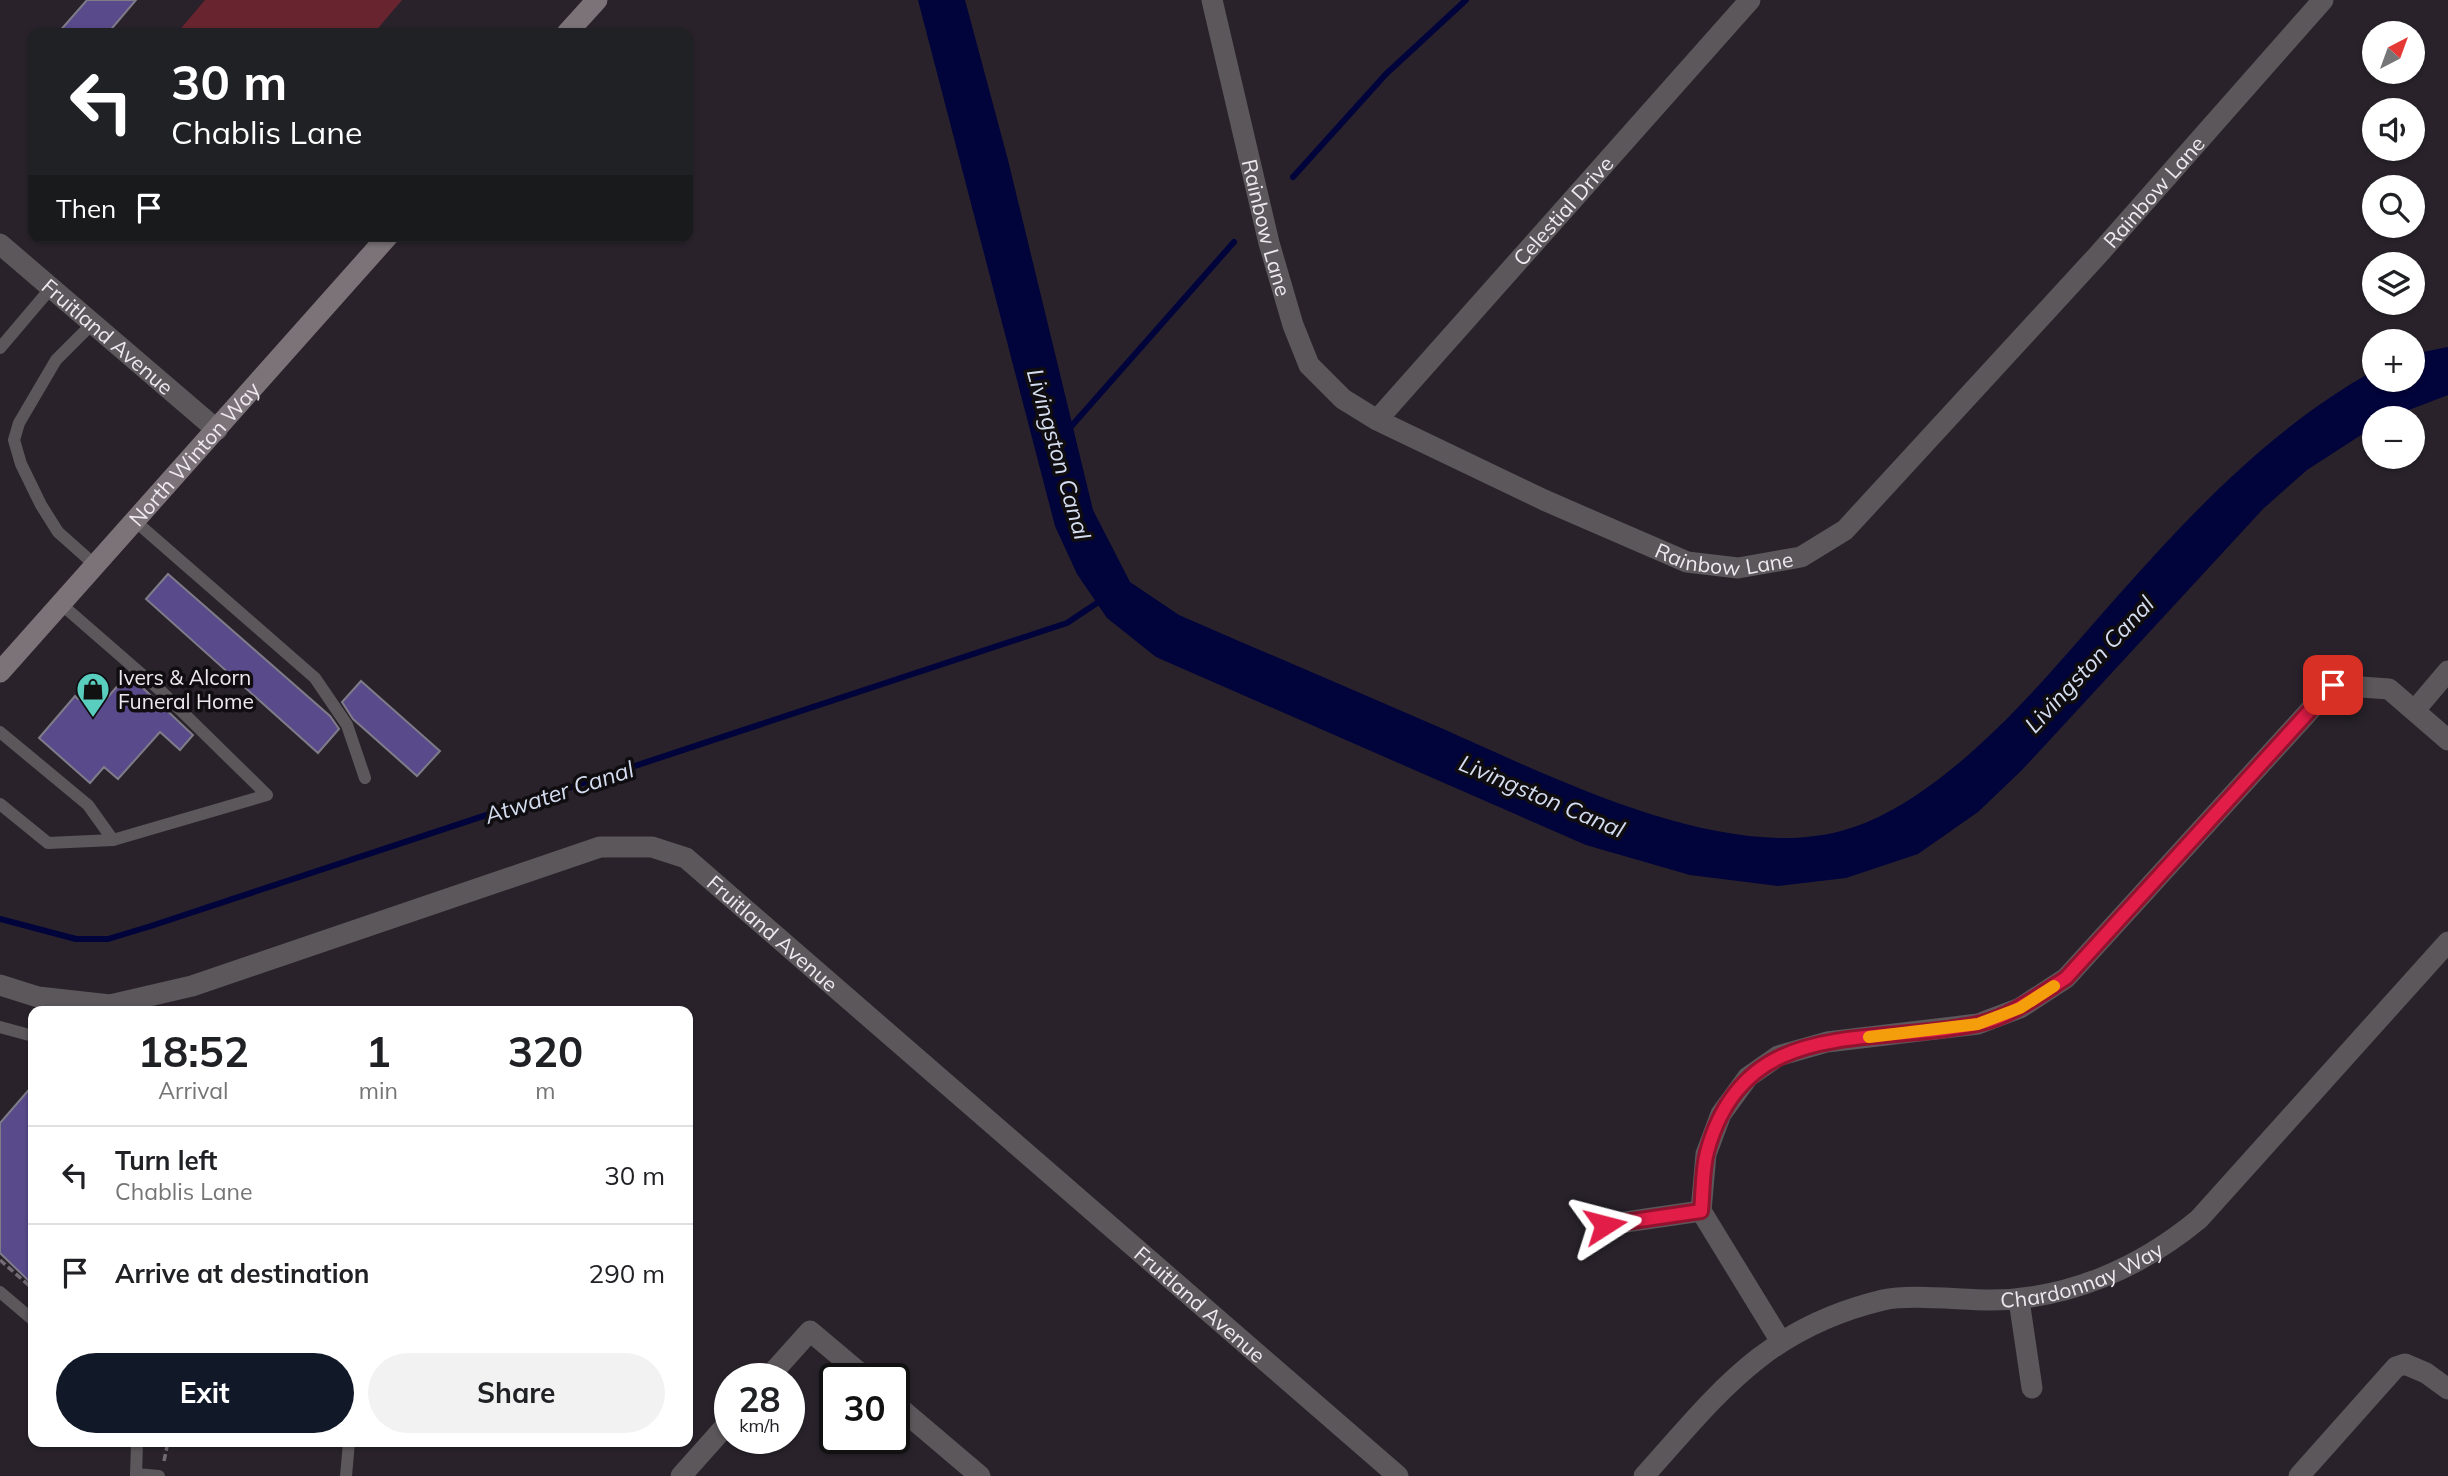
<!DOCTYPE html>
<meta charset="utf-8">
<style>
:root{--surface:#fff;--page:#f2f2f2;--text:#202124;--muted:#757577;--line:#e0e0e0;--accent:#111827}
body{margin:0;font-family:Mulish,sans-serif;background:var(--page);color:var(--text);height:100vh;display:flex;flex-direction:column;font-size:26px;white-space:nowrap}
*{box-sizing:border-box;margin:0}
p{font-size:23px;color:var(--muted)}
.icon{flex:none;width:38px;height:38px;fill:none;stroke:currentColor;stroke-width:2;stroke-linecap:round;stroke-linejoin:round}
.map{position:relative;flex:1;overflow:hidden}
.details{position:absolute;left:28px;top:1006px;width:665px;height:441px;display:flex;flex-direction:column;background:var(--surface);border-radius:14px;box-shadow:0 2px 5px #0004}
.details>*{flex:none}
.guide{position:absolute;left:28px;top:28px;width:665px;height:214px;border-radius:14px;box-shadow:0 2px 5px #0004;background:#202124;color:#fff;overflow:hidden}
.needle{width:46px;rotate:41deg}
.controls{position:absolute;left:2362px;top:21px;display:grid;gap:14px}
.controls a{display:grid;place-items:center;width:63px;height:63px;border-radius:50%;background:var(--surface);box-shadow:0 2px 5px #0004;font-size:35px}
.speed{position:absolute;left:714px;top:1363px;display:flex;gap:14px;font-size:35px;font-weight:700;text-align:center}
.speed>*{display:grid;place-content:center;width:91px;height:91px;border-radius:50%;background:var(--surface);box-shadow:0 2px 5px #0004;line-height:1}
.speed small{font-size:18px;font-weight:400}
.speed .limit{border:4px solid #111;border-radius:10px;background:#fff;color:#111}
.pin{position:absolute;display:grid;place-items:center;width:60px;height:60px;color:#fff;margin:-30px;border-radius:14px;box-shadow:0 4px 10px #0006}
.me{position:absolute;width:77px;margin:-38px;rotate:81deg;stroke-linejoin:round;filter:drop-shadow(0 0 5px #0008)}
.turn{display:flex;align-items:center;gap:24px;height:147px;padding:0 28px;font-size:32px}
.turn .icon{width:91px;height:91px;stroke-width:2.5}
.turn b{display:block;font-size:49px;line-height:60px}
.then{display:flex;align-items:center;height:66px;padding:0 28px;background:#0003;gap:14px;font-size:26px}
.eta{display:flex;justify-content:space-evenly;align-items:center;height:119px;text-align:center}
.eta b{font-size:42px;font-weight:700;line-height:49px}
.button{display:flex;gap:14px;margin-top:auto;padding:14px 28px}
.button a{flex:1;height:80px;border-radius:42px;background:var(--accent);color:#fff;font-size:28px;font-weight:700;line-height:80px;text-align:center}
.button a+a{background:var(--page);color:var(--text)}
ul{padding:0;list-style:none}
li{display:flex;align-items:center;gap:21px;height:98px;padding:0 28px;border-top:2px solid var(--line)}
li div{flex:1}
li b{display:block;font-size:26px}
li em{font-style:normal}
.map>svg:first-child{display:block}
.green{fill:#68242f}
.water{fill:#01033b}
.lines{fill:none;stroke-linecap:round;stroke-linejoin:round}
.stream{stroke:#01033b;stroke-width:6}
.building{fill:#594a8b;stroke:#7e7c88;stroke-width:2}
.path{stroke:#726b73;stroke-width:3.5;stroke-dasharray:7 3.5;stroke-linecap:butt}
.lane{stroke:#5c575a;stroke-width:12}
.street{stroke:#5c575a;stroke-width:21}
.secondary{stroke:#7b7377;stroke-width:21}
.route-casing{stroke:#92132f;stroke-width:18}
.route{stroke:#e11d48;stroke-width:12}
.slow{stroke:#f59e0b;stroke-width:12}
.labels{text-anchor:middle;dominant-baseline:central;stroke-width:7;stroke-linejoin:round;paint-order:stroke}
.street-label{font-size:21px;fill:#eee9ef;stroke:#100d11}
.poi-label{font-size:21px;fill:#eee9ef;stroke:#100d11;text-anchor:start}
.water-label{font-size:23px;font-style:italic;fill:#d4ddef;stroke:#100d11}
</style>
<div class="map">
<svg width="2448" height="1476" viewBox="0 0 2448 1476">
<rect width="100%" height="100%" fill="#29222b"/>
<!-- green -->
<polygon class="green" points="205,0 402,0 374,33 177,33"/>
<!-- water -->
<path class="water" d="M918,0H965L1008,160L1093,510L1130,582L1179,615C1264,652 1349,688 1434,725C1545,773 1718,864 1841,831C1918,811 1997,732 2049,674C2148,563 2243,443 2375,370V380H2413V354L2448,347V395L2388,418H2375V426L2307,470L2263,509L2022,770L1978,812L1918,854L1846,878L1778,886L1690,875L1586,845L1156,657L1107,618L1077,574L1055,526Z"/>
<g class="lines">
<!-- stream -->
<g class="stream">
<polyline points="1293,177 1386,74 1466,0"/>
<polyline points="1068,430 1234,242"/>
<polyline points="0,919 76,939 108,939 151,926 1067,623 1103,599"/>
</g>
</g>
<!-- building -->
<g class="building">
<polygon points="87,0 136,0 108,33 58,33"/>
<polygon points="168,574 330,716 339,729 318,753 146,599"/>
<polygon points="128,674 193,735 180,750 160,732 118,779 104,767 90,783 39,738 75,696 78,699 91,684 107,698"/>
<polygon points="361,681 440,751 417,776 353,719 342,702"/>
<polygon points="33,1085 33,1285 0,1253 0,1123"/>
</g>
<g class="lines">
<!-- path -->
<g class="path">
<polyline points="0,1260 33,1289"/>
<polyline points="164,1461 168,1442"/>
</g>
<!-- lane -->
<g class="lane">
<polyline points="93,323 56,360 19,423 14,440 21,464 41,505 58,532 95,565"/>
<polyline points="0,348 51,288"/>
<polyline points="135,521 315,678 347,725 365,778"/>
<polyline points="0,732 88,805 113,840"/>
<polyline points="0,804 48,843 113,840 267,795 161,691 61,604"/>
<polyline points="0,1027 33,1036"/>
<polyline points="0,1292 33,1320"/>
<polyline points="136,1474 159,1476"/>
<polyline points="136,1476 137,1442"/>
<polyline points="346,1476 349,1442"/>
</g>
<!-- street -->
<g class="street">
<path id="s1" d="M1212,0L1269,243L1293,325L1309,365L1343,399L1377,420L1544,500L1687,562L1738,568L1801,557L1845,530L2097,256L2323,0"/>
<path id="s2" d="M0,244L217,430"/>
<path id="s3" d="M1377,420L1750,0"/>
<polyline points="2415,710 2448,671"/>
<path id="s4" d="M0,985L38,997L110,1005L192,986L600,847H652L686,858L1398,1476"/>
<polyline points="1605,1225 1701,1211"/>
<polyline points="2019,1300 2032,1388"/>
<polyline points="1780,1340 1701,1211 1706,1154 1721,1114 1748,1077 1778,1056 1827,1042 1978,1024 2020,1008 2066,978 2333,685 2389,689 2448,740"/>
<polyline points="767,1379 810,1331 867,1379"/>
<polyline points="894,1403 980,1476"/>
<polyline points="681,1476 730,1421"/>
<path id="s5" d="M1644,1476C1720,1391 1766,1328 1883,1300C1910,1294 1960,1300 1990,1300C2067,1300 2140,1268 2199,1219L2448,942"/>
<polyline points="2299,1476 2396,1367 2405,1364 2426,1373 2448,1389"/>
</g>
<!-- secondary -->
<g class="secondary">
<polyline points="567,33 597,0"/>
<path id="s6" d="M0,672L388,236"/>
</g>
</g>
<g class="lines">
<defs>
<path id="route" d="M1605,1225L1701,1211C1703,1192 1702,1171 1707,1152C1745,1014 1868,1047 1977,1024C2010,1017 2038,996 2066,978L2333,685"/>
</defs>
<!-- route casing -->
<use href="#route" class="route-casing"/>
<!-- route -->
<use href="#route" class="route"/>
<!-- slow -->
<polyline class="slow" points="1869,1037 1978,1024 2020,1008 2054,986"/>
</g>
<!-- icons -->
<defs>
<symbol id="shop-pin" viewBox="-11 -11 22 30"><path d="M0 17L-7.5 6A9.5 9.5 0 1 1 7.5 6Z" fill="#59cebf" stroke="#100d11"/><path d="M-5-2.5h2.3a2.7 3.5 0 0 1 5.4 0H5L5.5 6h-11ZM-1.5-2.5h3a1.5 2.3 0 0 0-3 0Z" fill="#111"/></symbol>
</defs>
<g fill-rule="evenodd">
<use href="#shop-pin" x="74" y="670" width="38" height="52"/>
</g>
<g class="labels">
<!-- street labels -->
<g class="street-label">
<text stroke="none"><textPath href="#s1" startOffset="1432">Rainbow Lane</textPath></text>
<text stroke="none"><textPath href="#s3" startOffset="280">Celestial Drive</textPath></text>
<text stroke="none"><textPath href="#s1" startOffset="234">Rainbow Lane</textPath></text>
<text stroke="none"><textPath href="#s2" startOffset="142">Fruitland Avenue</textPath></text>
<text stroke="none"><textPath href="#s6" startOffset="292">North Winton Way</textPath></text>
<text stroke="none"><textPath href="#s1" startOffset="844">Rainbow Lane</textPath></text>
<text stroke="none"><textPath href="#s4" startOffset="830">Fruitland Avenue</textPath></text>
<text stroke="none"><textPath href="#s5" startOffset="506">Chardonnay Way</textPath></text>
<text stroke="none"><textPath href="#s4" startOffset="1396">Fruitland Avenue</textPath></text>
</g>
<!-- poi labels -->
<g class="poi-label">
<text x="118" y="677">Ivers &amp; Alcorn<tspan x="118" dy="24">Funeral Home</tspan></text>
</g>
<!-- water labels -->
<g class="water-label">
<text transform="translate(1059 454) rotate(74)">Livingston Canal</text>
<text transform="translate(2089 664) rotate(-47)">Livingston Canal</text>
<text transform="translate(559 792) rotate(-18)">Atwater Canal</text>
<text transform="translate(1542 796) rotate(23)">Livingston Canal</text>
</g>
</g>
</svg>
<div class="controls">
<a><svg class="needle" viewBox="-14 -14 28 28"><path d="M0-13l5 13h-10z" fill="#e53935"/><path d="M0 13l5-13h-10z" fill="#757577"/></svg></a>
<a><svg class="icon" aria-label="sound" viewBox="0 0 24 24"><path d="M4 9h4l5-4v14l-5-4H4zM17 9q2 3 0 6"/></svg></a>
<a><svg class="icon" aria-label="search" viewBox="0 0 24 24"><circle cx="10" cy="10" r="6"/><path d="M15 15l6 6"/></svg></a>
<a><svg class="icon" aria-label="layers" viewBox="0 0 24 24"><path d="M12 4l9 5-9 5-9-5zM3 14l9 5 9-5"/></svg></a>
<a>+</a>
<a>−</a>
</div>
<div class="speed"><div>28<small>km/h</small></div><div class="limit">30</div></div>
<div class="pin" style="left:2333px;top:685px;background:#d93025"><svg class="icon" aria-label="arrive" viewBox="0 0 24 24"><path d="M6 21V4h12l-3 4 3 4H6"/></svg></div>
<svg class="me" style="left:1605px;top:1225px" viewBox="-20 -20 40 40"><path d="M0-17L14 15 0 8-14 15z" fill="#e11d48" stroke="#fff" stroke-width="4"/></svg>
<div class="guide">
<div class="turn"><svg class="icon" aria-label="left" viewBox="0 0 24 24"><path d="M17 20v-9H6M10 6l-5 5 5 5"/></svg><div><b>30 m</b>Chablis Lane</div></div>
<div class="then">Then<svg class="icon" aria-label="arrive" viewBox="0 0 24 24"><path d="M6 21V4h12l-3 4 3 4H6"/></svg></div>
</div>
<section class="details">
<div class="eta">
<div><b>18:52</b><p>Arrival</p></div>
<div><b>1</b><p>min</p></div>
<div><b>320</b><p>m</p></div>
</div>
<ul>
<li><svg class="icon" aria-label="left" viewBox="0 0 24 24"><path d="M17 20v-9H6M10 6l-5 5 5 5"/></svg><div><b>Turn left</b><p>Chablis Lane</p></div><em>30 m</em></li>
<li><svg class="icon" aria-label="arrive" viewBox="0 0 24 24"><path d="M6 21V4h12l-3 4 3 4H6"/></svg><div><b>Arrive at destination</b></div><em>290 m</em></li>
</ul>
<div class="button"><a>Exit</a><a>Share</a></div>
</section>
</div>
